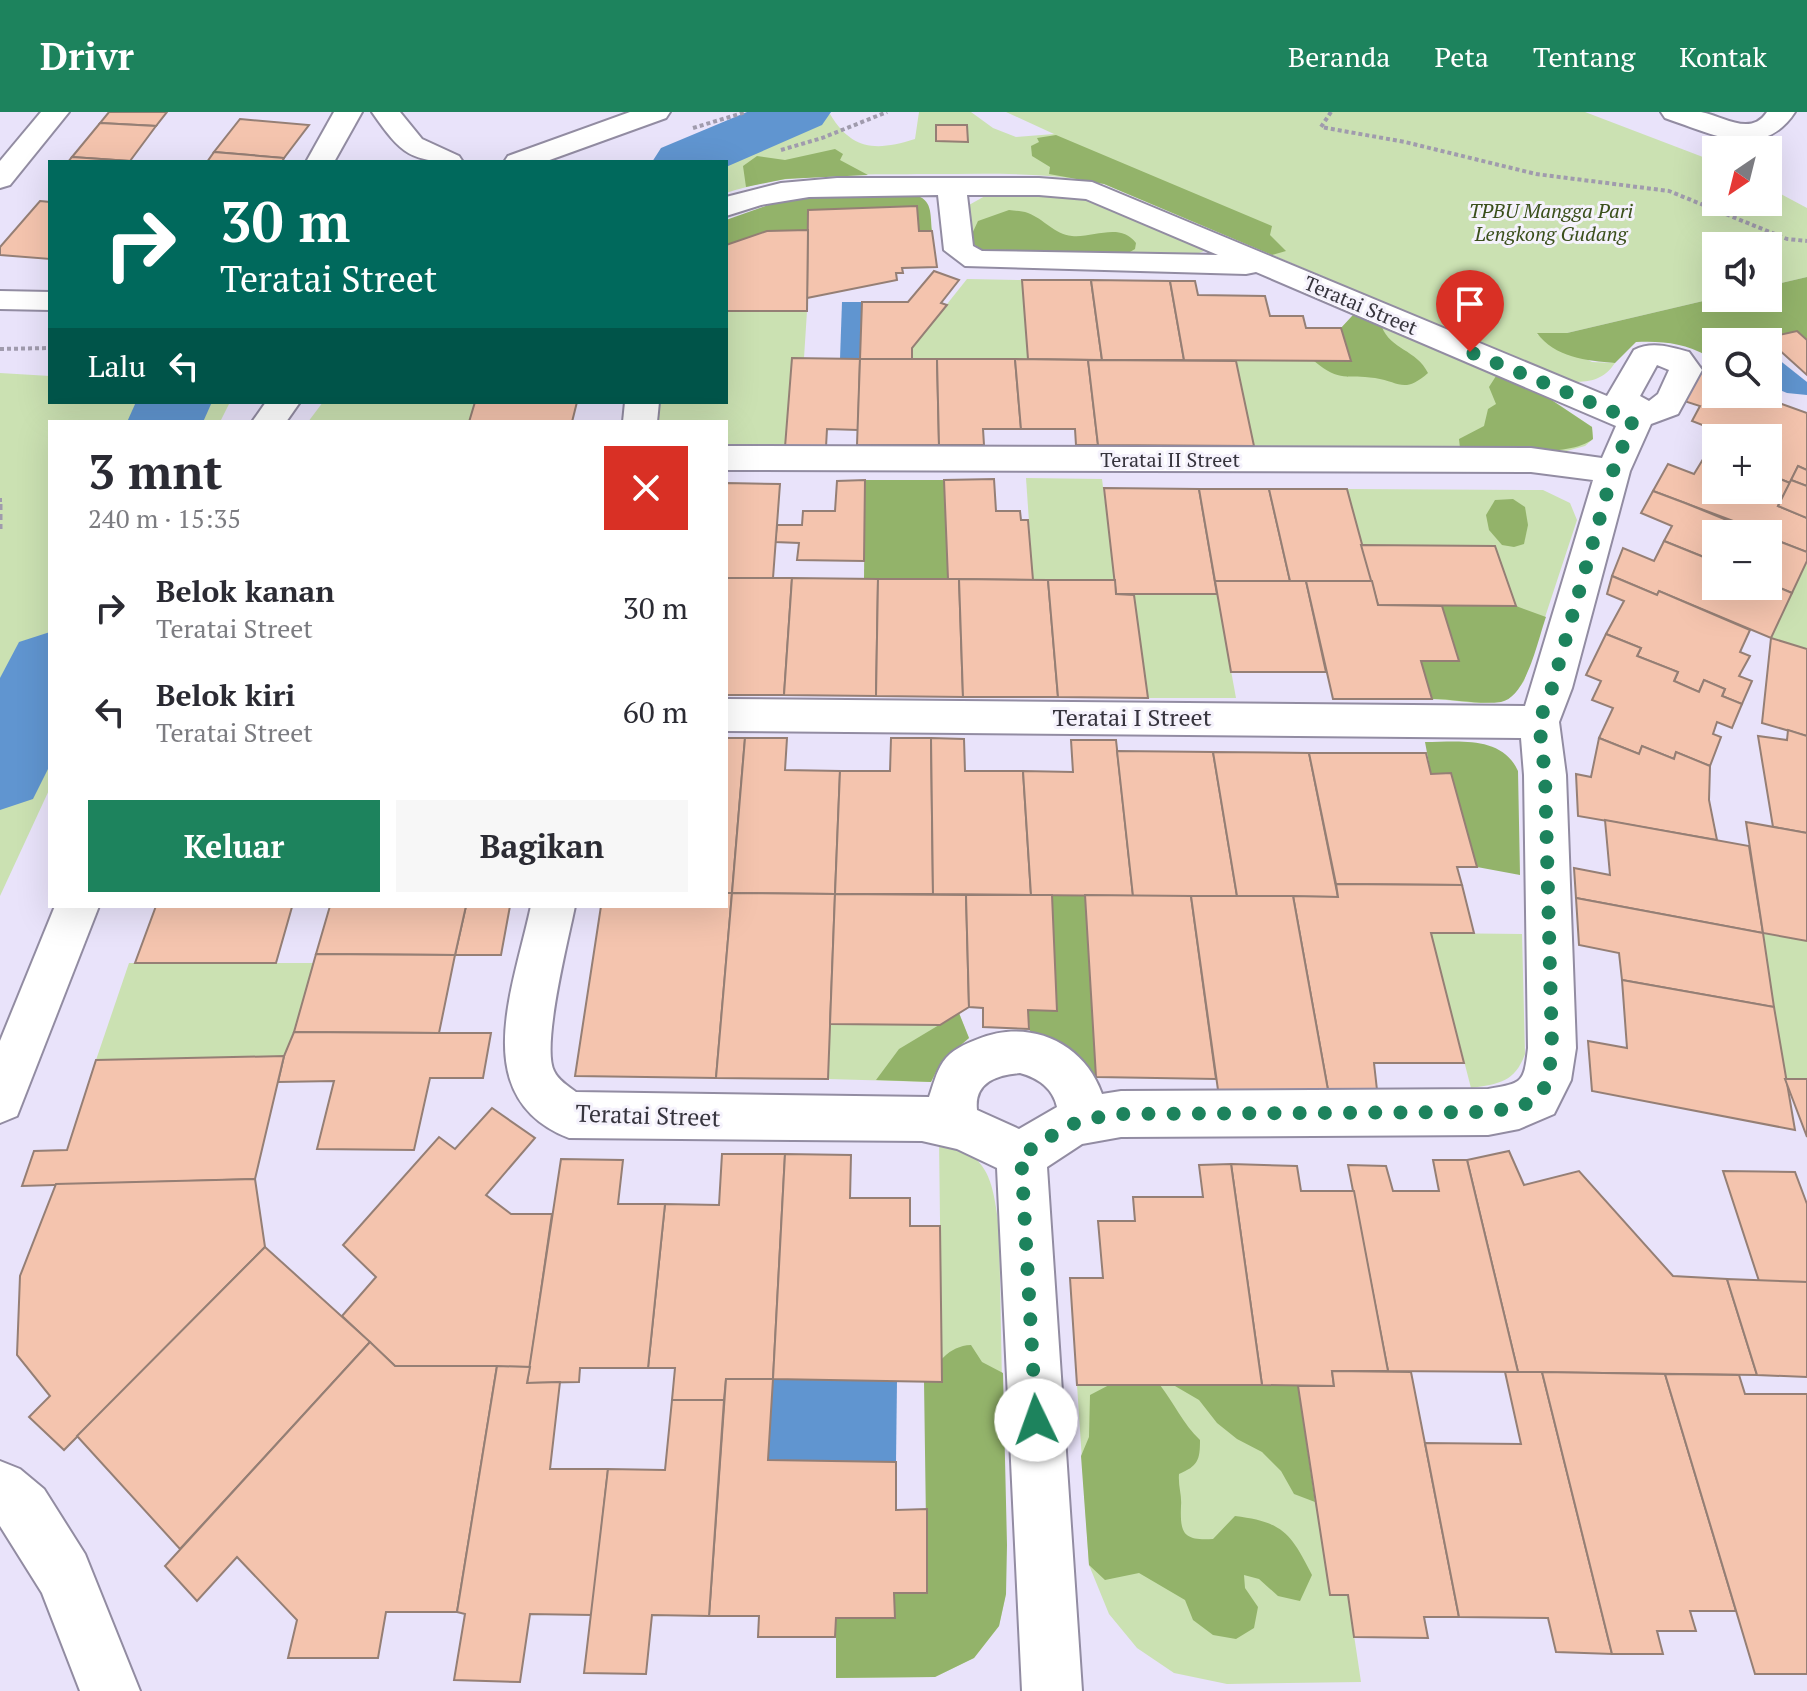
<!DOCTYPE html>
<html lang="id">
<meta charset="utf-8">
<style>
:root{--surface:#fff;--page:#f7f7f7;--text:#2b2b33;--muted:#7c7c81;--accent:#1d835d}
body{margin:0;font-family:"PT Serif",serif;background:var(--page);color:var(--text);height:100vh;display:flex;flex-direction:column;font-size:30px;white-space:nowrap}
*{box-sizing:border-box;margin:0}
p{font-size:26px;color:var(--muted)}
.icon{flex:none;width:44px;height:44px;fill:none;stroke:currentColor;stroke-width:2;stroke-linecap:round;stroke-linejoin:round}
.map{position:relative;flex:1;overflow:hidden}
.sheet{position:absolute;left:48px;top:308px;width:680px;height:488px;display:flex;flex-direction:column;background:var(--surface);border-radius:0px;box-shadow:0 8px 32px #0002}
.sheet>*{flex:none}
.banner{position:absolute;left:48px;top:48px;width:680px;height:244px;border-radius:0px;box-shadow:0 8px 32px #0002;background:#00695c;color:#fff;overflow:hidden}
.needle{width:52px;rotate:215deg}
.controls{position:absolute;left:1702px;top:24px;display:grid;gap:16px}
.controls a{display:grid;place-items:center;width:80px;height:80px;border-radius:0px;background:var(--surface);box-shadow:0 8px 32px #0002;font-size:40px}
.pin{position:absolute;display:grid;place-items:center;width:68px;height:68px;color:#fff;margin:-82px -34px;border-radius:50% 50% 50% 0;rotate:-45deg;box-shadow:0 0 8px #0007}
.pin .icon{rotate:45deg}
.me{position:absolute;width:88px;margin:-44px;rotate:357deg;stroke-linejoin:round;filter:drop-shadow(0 0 6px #0008)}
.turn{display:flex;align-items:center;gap:28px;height:168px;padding:0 40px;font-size:36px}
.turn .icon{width:104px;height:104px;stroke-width:2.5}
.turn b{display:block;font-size:56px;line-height:68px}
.then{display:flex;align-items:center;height:76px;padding:0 40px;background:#0003;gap:16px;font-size:30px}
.round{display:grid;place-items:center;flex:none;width:84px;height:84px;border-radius:0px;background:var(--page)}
.headline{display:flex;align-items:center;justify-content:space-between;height:136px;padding:0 40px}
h1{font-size:48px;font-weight:700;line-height:60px}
.primary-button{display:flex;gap:16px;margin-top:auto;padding:16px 40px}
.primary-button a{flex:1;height:92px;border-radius:0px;background:var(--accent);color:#fff;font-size:32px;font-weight:700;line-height:92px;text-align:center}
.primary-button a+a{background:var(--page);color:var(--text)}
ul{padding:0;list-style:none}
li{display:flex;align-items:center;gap:24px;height:104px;padding:0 40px}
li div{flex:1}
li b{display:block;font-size:30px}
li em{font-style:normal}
header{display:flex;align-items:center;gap:48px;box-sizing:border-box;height:112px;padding:0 40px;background:var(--accent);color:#fff}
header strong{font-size:38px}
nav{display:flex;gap:44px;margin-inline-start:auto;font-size:28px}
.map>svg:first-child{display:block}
.green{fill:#cbe1b2}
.forest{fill:#93b36a}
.water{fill:#6095d0}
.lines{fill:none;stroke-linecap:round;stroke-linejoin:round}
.river{fill:#6095d0;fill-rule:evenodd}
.building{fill:#f4c4ae;stroke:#957f75;stroke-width:2}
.street-casing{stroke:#928ca2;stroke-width:4}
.path-far1{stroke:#a09bad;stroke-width:4;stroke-dasharray:4 3;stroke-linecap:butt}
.path{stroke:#a09bad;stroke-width:5;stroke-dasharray:6 4;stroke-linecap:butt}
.street{fill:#fff;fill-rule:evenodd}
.route{stroke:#1d835d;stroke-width:14;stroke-dasharray:0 25.2}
.labels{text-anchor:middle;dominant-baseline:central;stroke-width:6;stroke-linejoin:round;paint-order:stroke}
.far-park-label{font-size:20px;font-style:italic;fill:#3a4f1b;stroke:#f5f2fc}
.far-street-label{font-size:20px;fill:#36343d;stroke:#f5f2fc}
.street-label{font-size:24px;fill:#36343d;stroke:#f5f2fc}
</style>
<header>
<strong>Drivr</strong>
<nav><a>Beranda</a><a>Peta</a><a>Tentang</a><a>Kontak</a></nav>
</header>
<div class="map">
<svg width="1807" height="1579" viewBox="0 0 1807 1579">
<rect width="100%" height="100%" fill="#e9e3fa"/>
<!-- green -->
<g class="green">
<path d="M919,0H971L993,16L1016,25L1054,22L1006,0H1585L1716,50V90H1768V75L1807,96V165L1768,174V134H1716V186L1567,221L1537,222L1592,250L1615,251C1604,267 1592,270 1573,270L1104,72C1045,59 986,62 927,62C860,63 790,59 726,81V50H714L830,2C852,39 877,39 915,27Z"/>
<polygon points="985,84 1072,84 1095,88 1207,138 1194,143 1001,143 972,131 969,93"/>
<polygon points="967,167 1022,168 1028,247 912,247 912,236"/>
<polygon points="726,199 807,199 804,246 792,247 785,335 726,335 726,310 657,310 659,290 726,290"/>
<polygon points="1353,203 1550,287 1592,315 1593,327 1585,334 1563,340 1254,334 1236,249 1350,249 1341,216"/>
<polygon points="0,261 50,264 50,290 230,290 220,310 50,310 50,676 0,784"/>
<polygon points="323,290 475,290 469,310 308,310"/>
<polygon points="1026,366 1102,367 1115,468 1033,468"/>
<path d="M1347,377L1543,378L1570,391L1577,408L1524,569C1502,602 1468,588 1432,587L1421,549H1459L1442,494H1516L1361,433Z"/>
<polygon points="1806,452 1807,452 1807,537 1771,526"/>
<polygon points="1217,482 1236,586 1148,586 1134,483"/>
<path d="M1431,821L1522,822L1525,942C1515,970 1499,972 1471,976Z"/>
<polygon points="1763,821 1807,829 1807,967 1785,967"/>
<polygon points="129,851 314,851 294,920 284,944 96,948"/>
<polygon points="959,901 969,926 941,950 931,970 828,967 830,912 940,913"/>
<path d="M939,1027C990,1044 992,1067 999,1114L1006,1482L999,1514L974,1546L935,1565L836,1566L894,1506L927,1481V1397L942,1269Z"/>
<polygon points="1077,1273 1298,1274 1330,1483 1348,1483 1361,1570 1227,1572 1174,1561 1137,1536 1109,1502 1089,1453"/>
</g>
<!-- forest -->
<g class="forest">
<polygon points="1056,23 1272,114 1270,123 1286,139 1272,143 1104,72 1049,62 1050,55 1032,44 1031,34 1039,30 1037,26"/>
<polygon points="835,37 843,42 840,48 868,63 785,67 746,75 743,54 757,44 785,48"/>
<path d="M914,83C933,87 930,102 932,119H919L917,94L809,98L808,118L767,119L726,133V108L788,86Z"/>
<path d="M1009,98C1015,99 1022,99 1028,101C1044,107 1054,122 1072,124C1094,126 1120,110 1136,131L1135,137L1125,143L983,139L972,131L971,124L978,109Z"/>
<path d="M1807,165V228L1797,219L1759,230H1716V242L1708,244C1683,231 1664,229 1636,230L1615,251C1587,249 1554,245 1537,221H1567L1716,186H1768V174Z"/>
<path d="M1353,203L1382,215C1390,237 1417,238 1428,261C1404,282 1400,270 1375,266C1346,262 1341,271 1314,249H1351L1341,216Z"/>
<path d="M1496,264L1550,287L1592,315L1593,327C1568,347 1494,337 1460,336L1459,327L1484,314L1488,297L1496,292L1489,275Z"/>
<polygon points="865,368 944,368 948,467 864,467"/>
<polygon points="1513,387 1525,395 1528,413 1524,432 1514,435 1502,433 1489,418 1486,403 1495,388"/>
<path d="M1442,494H1516L1546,505C1538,527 1527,585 1501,590C1479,593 1454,587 1432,587L1421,549H1459Z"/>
<path d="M1425,630C1458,630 1502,623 1518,659L1520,763L1477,755L1451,662H1431Z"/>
<path d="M1052,783H1085L1096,965C1078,945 1055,930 1030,921L1028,898H1057Z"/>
<polygon points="959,901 969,926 941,950 931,970 876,968 899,937"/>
<path d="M971,1233L982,1250L1003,1261L1007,1433L1006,1482L999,1514L974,1546L935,1565L836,1566V1506L895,1505L894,1481H927L924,1269C938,1251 948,1234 971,1233Z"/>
<path d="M1111,1272L1160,1273C1174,1291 1183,1312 1200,1328C1200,1348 1198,1354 1179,1362C1178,1374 1182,1383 1181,1394C1180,1421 1183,1429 1213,1427L1235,1404C1284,1410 1291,1422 1312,1463L1300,1489L1278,1484L1259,1467L1244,1463L1245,1476L1258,1495L1254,1516L1236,1527L1213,1523L1193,1508L1185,1488L1139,1461L1105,1468L1089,1453L1081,1344L1089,1325L1090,1283Z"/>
<polygon points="1175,1274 1298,1274 1315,1390 1294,1382 1281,1359 1262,1340 1237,1327 1217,1311 1199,1288"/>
</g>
<!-- water -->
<g class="water">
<polygon points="842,190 862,190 860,247 840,247"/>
<polygon points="1768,239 1807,270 1807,283 1787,281 1768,273"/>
<polygon points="773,1267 897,1269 896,1350 768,1348"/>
</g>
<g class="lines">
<!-- river -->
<g class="river">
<polygon points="747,0 831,0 822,13 726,55 726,50 652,50 661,36"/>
<polygon points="136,290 212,290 203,310 127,310"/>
<polygon points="50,520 50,653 33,687 0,698 0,566 19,530"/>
</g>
</g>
<!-- building -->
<g class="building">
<polygon points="109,0 167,0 156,14 100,11"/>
<polygon points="240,7 309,13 284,46 214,40"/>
<polygon points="100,11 156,14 130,49 72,45"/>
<polygon points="936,13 967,13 968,30 936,29"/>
<polygon points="214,40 284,46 282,50 207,50"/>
<polygon points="72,45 130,49 68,50"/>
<polygon points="40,89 50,90 50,147 0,143 0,135"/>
<polygon points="917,94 919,119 932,119 937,155 902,156 903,161 896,161 897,168 807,186 808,98"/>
<polygon points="808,118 807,199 726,199 726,133 767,119"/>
<polygon points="934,159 959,168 941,191 947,193 912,236 912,247 860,247 862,190 908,190"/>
<polygon points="1022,168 1091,168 1102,248 1028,247"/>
<polygon points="1091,168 1170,169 1184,248 1102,248"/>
<polygon points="1170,169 1195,169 1198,183 1265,184 1270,204 1303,204 1306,216 1341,216 1351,249 1184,248"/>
<polygon points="1797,219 1807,228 1807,263 1766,226"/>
<polygon points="1708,244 1716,247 1716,282 1754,282 1807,301 1807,358 1798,354 1790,371 1768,362 1768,326 1716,326 1716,342 1708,339 1718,319 1692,309 1700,294 1684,289"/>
<polygon points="792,246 860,247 858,318 827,317 826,335 785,335"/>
<polygon points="860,247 937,247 939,333 857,333"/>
<polygon points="937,247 1015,247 1021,317 983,317 984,333 939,333"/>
<polygon points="1015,247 1088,248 1098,333 1076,333 1075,317 1021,317"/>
<polygon points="1088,248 1236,249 1254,334 1098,333"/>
<polygon points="475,290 577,290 572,310 469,310"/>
<polygon points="1708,339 1716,342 1716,378 1768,378 1768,362 1790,371 1778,394 1807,406 1807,440 1768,425 1768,422 1653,379 1668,352 1694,362"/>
<polygon points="1798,354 1807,358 1807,374 1791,368"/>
<polygon points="994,367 996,399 1020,399 1021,408 1028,408 1033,468 948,467 944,368"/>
<polygon points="865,368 864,449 797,448 799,431 775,430 777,413 802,413 803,399 835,399 837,369"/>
<polygon points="1791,368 1807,374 1807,406 1778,394"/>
<polygon points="726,371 780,372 773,466 726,466"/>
<polygon points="1104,376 1199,377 1217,482 1116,482"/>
<polygon points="1199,377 1269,377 1290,469 1215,469"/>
<polygon points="1269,377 1347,377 1372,469 1290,469"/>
<polygon points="1653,379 1685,391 1761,422 1716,422 1716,450 1664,429 1672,414 1641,401"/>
<polygon points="1768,425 1807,440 1807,449 1792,481 1768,471"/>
<polygon points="1664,429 1716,450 1716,474 1768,474 1768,471 1792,481 1771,526 1659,479 1657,483 1612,464 1623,436 1654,449"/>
<polygon points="1361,433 1495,434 1516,494 1378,493"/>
<polygon points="1612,464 1657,483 1659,479 1750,518 1740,540 1750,544 1739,564 1752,569 1742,592 1722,584 1725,577 1704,568 1699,580 1674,569 1678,560 1637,544 1641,536 1606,522 1624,489 1607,482"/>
<polygon points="726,466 792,466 784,583 726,583"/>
<polygon points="792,466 878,467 876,584 784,583"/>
<polygon points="878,467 959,467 963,585 876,584"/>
<polygon points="959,467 1048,468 1058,585 963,585"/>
<polygon points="1048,468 1115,468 1116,482 1134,483 1148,586 1058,585"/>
<polygon points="1215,469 1306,469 1326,560 1231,560"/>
<polygon points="1306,469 1372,469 1378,493 1442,494 1459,549 1421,549 1432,587 1333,587"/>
<polygon points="1606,522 1641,536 1637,544 1678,560 1674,569 1699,580 1704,568 1725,577 1722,584 1742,592 1732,616 1717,610 1713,622 1721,625 1710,654 1676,640 1674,647 1642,634 1639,642 1599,626 1613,596 1592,588 1601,569 1586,563"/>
<polygon points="1771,526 1807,537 1807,624 1762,611"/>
<polygon points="1788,618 1807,624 1807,721 1773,715 1758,624 1787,628"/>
<polygon points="726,626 745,626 732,781 726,781"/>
<polygon points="745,626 787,626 785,658 840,659 835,782 732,781"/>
<polygon points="891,626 931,626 933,782 835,782 840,659 890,659"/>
<polygon points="931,626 964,627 965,659 1023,659 1031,783 933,782"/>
<polygon points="1599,626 1639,642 1642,634 1674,647 1676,640 1710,654 1709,688 1717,728 1578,704 1576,662 1591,665"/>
<polygon points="1071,628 1116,628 1133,784 1031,783 1023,659 1073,660"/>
<polygon points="1117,639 1213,640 1237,784 1133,784"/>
<polygon points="1213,640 1309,641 1338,785 1237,784"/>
<polygon points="1309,641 1426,641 1431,662 1451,661 1477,755 1457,755 1462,773 1336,772"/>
<polygon points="1605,708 1749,734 1763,821 1576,786 1574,756 1610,763"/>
<polygon points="1746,710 1807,721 1807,829 1763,821"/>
<polygon points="1336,772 1462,773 1474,821 1431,821 1464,951 1374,951 1377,978 1328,978 1293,784 1338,785"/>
<polygon points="726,781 732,781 716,966 575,964 601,794 726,794"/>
<polygon points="732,781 835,782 828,967 716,966"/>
<polygon points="835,782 966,783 969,895 940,913 830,912"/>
<polygon points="966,783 1052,783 1057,899 1028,898 1029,917 983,915 983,896 969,895"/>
<polygon points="1085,783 1191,784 1216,967 1096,965"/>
<polygon points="1191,784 1293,784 1328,978 1218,978"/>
<polygon points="1576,786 1763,821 1774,895 1622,868 1619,841 1579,833"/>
<polygon points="156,794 330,794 292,795 276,851 135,851"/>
<polygon points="466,794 510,794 501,843 455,843"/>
<polygon points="466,794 455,843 316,842 330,794"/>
<polygon points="316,842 455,843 439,921 294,920"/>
<polygon points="1622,868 1774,895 1795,1018 1592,979 1588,929 1627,936"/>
<polygon points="294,920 439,921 491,921 483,966 430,966 414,1038 317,1037 334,969 278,970 284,944"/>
<polygon points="284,944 255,1067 22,1074 34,1039 67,1038 96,948"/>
<polygon points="1785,967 1807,967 1807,1025"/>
<polygon points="492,996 535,1026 486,1083 511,1102 552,1102 530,1255 395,1254 342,1204 376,1165 343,1133 439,1025 455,1037"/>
<polygon points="1509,1039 1524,1073 1579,1059 1673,1164 1727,1167 1757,1263 1518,1260 1467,1048"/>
<polygon points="722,1042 785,1042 773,1267 726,1267 724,1288 672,1288 675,1256 648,1256 665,1092 719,1093"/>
<polygon points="785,1042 851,1043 850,1086 910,1086 910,1114 940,1114 942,1270 773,1267"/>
<polygon points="561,1047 623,1048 618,1092 665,1092 648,1256 580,1256 579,1270 527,1271"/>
<polygon points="1433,1048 1467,1048 1518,1260 1388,1259 1348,1053 1386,1054 1393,1079 1439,1079"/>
<polygon points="1231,1052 1297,1054 1301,1079 1354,1079 1388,1259 1332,1259 1334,1274 1262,1273"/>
<polygon points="1231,1052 1262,1273 1077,1273 1070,1166 1103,1166 1098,1109 1135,1109 1133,1085 1203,1085 1199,1053"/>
<polygon points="1723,1059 1795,1060 1807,1092 1807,1170 1759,1169"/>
<polygon points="255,1067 265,1135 64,1338 29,1305 50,1284 17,1243 20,1164 56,1072"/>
<polygon points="265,1135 370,1230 180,1437 77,1324"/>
<polygon points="1727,1167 1807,1170 1807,1265 1757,1263"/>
<polygon points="370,1230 395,1254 497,1254 457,1500 386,1500 378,1546 288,1546 297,1508 237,1445 197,1489 165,1454"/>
<polygon points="497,1254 530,1255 527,1271 560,1270 550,1357 608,1357 592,1503 530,1502 520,1570 454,1568 465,1502 457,1500"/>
<polygon points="1332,1259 1411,1260 1459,1505 1424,1505 1428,1526 1354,1525 1348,1483 1330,1483 1298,1274 1334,1274"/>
<polygon points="1505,1260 1542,1260 1612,1542 1556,1540 1548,1506 1459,1505 1425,1331 1521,1332"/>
<polygon points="1542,1260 1665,1262 1736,1499 1690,1499 1696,1519 1657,1519 1663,1542 1612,1542"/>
<polygon points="1665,1262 1739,1263 1745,1282 1807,1282 1807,1562 1755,1562"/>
<polygon points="726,1267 773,1267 768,1348 896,1350 896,1398 927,1397 927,1481 894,1481 895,1506 836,1506 835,1525 758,1525 759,1504 709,1504"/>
<polygon points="672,1288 724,1288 709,1504 652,1503 646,1562 584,1561 608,1357 665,1358"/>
</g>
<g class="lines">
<defs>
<g id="street">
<polygon points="41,0 69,0 10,73 0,76 0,49"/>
<polygon points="334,0 362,0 334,50 306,50"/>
<path d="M372,0H400L422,27L459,44L463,50C410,50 402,43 372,0Z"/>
<polygon points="630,0 670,0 666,6 544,50 504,50 508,44"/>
<path d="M1661,0C1674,0 1689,0 1701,0C1723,4 1751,25 1767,0H1795C1763,50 1710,21 1665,6Z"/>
<path d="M837,66H1039L1092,70L1607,284L1634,238C1652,229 1670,235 1689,240L1702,258L1678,302L1651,312L1630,359L1572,576L1559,610L1566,663L1576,936L1571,968L1554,1002L1519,1017L1488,1023L1121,1025L1082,1032L1047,1055L1082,1579H1022L997,1056L957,1037L922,1029L569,1026C466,986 514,875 531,794H575C569,825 541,934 554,959C558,968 568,974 576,980L929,985C933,974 936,960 943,950C951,938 965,932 978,927C1029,906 1084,930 1102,982L1121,979L1488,977C1523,971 1524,971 1528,936L1524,663L1521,626L726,619V587L1525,594L1593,368L1531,360L726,358V334L1531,336L1602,346L1616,314L1256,160L1246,162L965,154L944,138L938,83L809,85L761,93L726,104V85L781,71ZM967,83H1039L1086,87L1218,143L982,139L973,134ZM1657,253L1669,258L1658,282L1649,289L1640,284ZM1020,961C1038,966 1053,976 1057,995L1019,1017L977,998C974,970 997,963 1020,961Z"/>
<polygon points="0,179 50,180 50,198 0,197"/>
<polygon points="266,290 300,290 286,310 252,310"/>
<polygon points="625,290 659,290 657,310 623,310"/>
<polygon points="55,794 99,794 17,1004 0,1011 0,929"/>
<polygon points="0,1349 20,1357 44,1377 85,1442 140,1579 80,1579 42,1481 0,1414"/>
</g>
</defs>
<!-- street casing -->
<use href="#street" class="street-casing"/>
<!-- path-far1 -->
<g class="path-far1">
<polyline points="1331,0 1321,15 1405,30 1536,62 1669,79 1787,127 1807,129"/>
<polyline points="693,16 746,0"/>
<polyline points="781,38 822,26 887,0"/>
<polyline points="0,237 50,236"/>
<polyline points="0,386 0,394"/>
</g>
<!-- path -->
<polyline class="path" points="0,392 0,417"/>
<!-- street -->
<use href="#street" class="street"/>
</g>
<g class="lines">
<!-- route -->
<path class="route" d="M1036,1308L1021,1042C1036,1036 1046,1027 1059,1019C1078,1007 1100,1005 1121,1002L1488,1000C1540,991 1546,992 1552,936L1545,663L1539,610L1552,576L1613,359L1633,308L1470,240"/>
</g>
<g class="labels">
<!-- far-park labels -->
<g class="far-park-label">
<text x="1551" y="98">TPBU Mangga Pari<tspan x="1551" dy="23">Lengkong Gudang</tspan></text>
</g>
<!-- far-street labels -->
<g class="far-street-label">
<text transform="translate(1361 193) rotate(23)">Teratai Street</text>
<text x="1170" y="347">Teratai II Street</text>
</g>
<!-- street labels -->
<g class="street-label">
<text x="1132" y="605">Teratai I Street</text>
<text transform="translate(648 1003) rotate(2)">Teratai Street</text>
</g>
</g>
</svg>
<div class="controls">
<a><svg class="needle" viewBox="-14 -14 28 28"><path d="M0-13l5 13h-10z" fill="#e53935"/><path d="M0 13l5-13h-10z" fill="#7c7c81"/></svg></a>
<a><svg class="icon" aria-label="sound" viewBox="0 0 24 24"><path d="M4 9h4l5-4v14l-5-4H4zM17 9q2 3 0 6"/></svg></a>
<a><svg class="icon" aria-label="search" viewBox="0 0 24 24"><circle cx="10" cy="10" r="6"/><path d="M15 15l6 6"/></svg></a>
<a>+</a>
<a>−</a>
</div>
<div class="pin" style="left:1470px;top:240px;background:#d93025"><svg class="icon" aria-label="arrive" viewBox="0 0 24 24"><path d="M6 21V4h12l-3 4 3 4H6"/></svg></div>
<svg class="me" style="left:1036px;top:1308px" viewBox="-20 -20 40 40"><circle r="19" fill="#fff"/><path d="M0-13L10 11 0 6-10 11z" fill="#1d835d"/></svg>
<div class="banner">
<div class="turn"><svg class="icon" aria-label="right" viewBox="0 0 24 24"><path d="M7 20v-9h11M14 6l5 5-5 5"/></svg><div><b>30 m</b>Teratai Street</div></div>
<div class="then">Lalu<svg class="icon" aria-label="left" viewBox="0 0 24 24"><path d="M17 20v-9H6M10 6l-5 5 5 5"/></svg></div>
</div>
<section class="sheet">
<div class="headline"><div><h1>3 mnt</h1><p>240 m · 15:35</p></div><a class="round" style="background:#d93025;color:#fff"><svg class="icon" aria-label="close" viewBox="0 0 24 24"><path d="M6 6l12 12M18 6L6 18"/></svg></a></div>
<ul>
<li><svg class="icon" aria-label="right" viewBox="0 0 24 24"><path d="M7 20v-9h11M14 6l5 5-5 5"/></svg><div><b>Belok kanan</b><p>Teratai Street</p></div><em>30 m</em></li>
<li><svg class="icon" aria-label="left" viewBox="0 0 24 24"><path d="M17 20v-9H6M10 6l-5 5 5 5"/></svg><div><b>Belok kiri</b><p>Teratai Street</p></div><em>60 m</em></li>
</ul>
<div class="primary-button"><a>Keluar</a><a>Bagikan</a></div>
</section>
</div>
